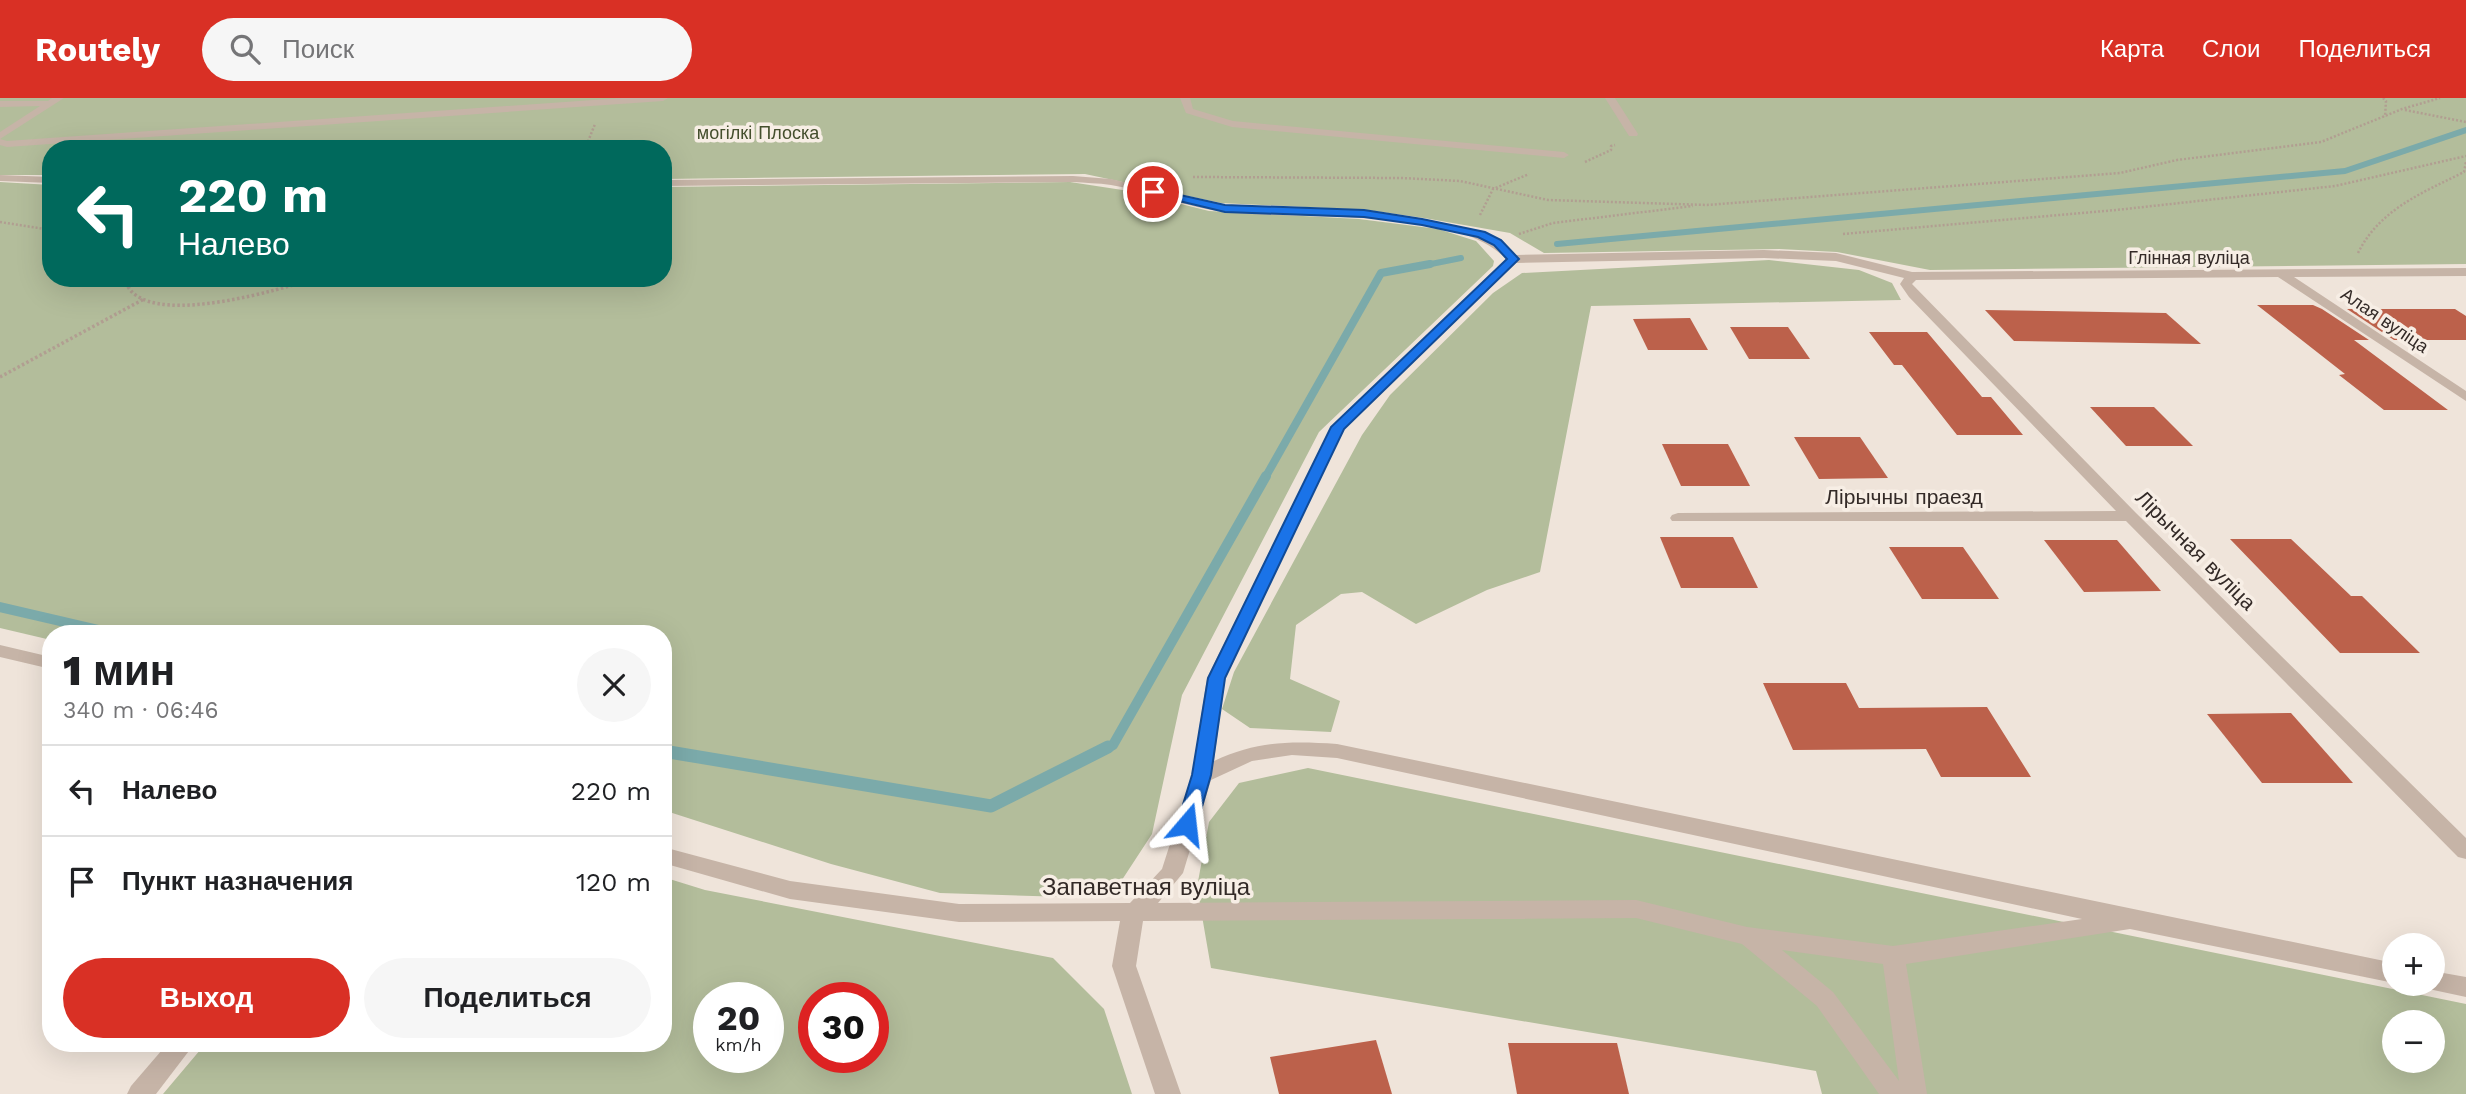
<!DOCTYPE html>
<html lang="ru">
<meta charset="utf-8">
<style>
:root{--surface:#fff;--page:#f6f6f6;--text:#202124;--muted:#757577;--line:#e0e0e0;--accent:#d93025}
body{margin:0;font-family:"Work Sans",sans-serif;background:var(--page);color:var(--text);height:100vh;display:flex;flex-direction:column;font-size:26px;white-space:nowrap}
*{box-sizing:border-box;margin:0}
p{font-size:23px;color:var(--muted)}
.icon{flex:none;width:38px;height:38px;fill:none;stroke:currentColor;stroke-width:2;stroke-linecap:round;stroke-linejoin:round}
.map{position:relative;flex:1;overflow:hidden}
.details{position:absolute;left:42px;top:527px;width:630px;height:427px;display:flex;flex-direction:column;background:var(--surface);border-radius:28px;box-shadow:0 7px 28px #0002}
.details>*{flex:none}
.hud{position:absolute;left:42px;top:42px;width:630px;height:147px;border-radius:28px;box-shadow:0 7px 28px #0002;background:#00695c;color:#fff;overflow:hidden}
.tools{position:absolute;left:2382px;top:835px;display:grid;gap:14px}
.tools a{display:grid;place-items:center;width:63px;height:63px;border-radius:50%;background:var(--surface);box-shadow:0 7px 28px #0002;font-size:35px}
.speed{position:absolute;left:693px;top:884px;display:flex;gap:14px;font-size:35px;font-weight:700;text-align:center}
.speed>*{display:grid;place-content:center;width:91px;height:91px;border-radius:50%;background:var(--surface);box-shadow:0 7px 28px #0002;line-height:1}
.speed small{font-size:18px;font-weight:400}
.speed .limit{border:10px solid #d22;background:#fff;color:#111}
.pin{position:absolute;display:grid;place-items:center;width:60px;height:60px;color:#fff;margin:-30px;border:4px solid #fff;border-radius:50%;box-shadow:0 2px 7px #0007}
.me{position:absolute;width:77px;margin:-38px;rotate:17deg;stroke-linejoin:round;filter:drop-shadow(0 0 5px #0008)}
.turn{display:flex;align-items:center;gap:24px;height:147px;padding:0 21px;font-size:32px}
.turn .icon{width:91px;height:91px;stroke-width:2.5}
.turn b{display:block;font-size:49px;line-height:60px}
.round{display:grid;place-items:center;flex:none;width:74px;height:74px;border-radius:37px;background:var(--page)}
.headline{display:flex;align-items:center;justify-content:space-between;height:119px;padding:0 21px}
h1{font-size:42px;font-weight:800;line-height:52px}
.cta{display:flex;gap:14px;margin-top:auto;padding:14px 21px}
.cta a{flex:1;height:80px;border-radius:42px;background:var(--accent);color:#fff;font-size:28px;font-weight:800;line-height:80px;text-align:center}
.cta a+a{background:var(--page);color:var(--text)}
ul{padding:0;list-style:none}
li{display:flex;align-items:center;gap:21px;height:91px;padding:0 21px;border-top:2px solid var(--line)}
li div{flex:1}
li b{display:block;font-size:26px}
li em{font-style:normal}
header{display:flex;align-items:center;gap:42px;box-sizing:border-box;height:98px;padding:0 35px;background:var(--accent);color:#fff}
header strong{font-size:33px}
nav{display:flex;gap:38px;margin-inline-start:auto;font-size:24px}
.search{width:490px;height:63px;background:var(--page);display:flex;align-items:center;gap:18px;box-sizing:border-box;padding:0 24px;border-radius:38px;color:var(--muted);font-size:26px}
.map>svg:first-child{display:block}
.green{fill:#b3bd9b;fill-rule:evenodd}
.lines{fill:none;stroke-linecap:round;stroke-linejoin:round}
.stream-far3{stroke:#7baaaa;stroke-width:6}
.stream-far2{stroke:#7baaaa;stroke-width:8}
.stream-far1{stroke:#7baaaa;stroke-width:10}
.stream{stroke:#7baaaa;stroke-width:13}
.building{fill:#bc614b}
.path-far1{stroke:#b19e91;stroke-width:2.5;stroke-dasharray:2 2;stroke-linecap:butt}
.path{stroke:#b19e91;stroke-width:3.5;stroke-dasharray:2.5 2.5;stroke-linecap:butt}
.minor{fill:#c6b4a7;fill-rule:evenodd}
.route{fill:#1a73e8;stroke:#114b97;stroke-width:2}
.labels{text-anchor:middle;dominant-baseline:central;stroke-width:7;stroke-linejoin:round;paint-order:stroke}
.far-park-label{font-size:18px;fill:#444f2d;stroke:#f7eee5}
.far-street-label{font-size:18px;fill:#332a27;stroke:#f7eee5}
.street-label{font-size:21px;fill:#332a27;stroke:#f7eee5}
.near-street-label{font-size:24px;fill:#332a27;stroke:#f7eee5}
</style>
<header>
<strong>Routely</strong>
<div class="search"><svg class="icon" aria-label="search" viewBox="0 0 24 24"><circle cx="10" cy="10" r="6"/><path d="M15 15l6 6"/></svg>Поиск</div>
<nav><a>Карта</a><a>Слои</a><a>Поделиться</a></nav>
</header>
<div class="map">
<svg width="2466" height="996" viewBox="0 0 2466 996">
<rect width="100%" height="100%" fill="#efe4da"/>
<!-- green -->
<g class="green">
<polygon points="0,0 2466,0 2466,166 1930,172 1837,154 1779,151 1544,155 1510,135 1424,120 1367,112 1221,105 1085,76 663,81 663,51 51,51 51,77 0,77"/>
<polygon points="0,84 51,87 51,180 663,180 663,89 1070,84 1129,93 1209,113 1359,121 1438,131 1476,143 1494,163 1493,168 1319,334 1182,597 1152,736 1118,788 1067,799 940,795 831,766 663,712 663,536 51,536 51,542 0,530"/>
<polygon points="1769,162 1859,172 1892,185 1901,202 1591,208 1540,474 1487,492 1416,526 1362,494 1341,496 1296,527 1290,581 1340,603 1331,634 1250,630 1222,611 1234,574 1362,337 1390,297 1493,195 1522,175"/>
<path d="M1308,670L2466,906V996H1822L1816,973L1211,870L1197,789L1209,724L1239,685ZM2394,924H2432V962H2394Z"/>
<path d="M663,779L705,792L1053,860L1104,911L1132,996H163L206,945H663ZM709,900H768V959H709ZM814,900H873V959H814Z"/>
</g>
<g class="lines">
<!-- stream-far3 -->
<g class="stream-far3">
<polyline points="1557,146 2345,73 2466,32"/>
<polyline points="1421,168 1461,160"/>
</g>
<!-- stream-far2 -->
<polyline class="stream-far2" points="1265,380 1381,175 1430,166"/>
<!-- stream-far1 -->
<g class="stream-far1">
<polyline points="0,509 116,536"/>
<polyline points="1105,651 1113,647 1266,378"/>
</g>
<!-- stream -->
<polyline class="stream" points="663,653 991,708 1108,649"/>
</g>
<!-- building -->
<g class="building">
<polygon points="2257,207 2313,207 2322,211 2369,242 2354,242 2448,312 2384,312 2339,277 2345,276"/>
<polygon points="2347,211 2455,211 2466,218 2466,242 2394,242"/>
<polygon points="1985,212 2166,215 2201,246 2014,243"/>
<polygon points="1690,220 1708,252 1648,252 1633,221"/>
<polygon points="1730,229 1788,229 1810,261 1749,261"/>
<polygon points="1869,234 1927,234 1982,299 1991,299 2023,337 1957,337 1902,267 1894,267"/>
<polygon points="2090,309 2154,309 2193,348 2126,348"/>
<polygon points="1794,339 1860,339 1888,380 1819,381"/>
<polygon points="1662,346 1728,346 1750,388 1681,388"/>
<polygon points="1660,439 1733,439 1758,490 1681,490"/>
<polygon points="2230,441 2291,441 2351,498 2362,498 2420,555 2340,555"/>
<polygon points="2044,442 2117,442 2161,493 2084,494"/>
<polygon points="1889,449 1963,449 1999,501 1922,501"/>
<polygon points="1763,585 1846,585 1859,610 1987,609 2031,679 1941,679 1926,651 1793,652"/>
<polygon points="2291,615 2353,685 2262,685 2207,616"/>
<polygon points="1376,942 1392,996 1279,996 1270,959"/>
<polygon points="1508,945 1617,945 1629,996 1517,996"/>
</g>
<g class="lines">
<!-- path-far1 -->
<g class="path-far1">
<polyline points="2383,0 2386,3 2385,19"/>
<polyline points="2405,12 2466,24"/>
<polyline points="585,51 595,26"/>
<polyline points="1585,64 1611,52 1611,48 1615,47"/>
<polyline points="1193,79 1402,80 1460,83 1548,102 1707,107 2120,75 2177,62 2321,44 2402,11 2440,0"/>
<polyline points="1480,117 1493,91 1529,76"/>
<polyline points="0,124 51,132"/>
<polyline points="1519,136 1553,125 1693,108"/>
<polyline points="1843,136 2116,112 2335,88 2466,58"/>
<path d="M2358,155C2380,111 2422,95 2464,74L2466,64"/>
</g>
<!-- path -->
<g class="path">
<path d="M123,180C126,184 128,190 132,194C165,226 277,192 317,180"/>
<polyline points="0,279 144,201"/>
</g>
<!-- minor -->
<g class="minor">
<polygon points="52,0 64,0 0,41 7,43 622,0 668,0 663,3 7,49 0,47 0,34 40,8 0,9 0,3 48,3"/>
<polygon points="1180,0 1190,0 1193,11 1233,23 1564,54 1569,57 1564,60 1232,29 1186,15"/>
<polygon points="1605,0 1615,0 1638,36 1637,38 1629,38"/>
<polygon points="0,77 51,79 51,85 0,83"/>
<path d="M1073,78L1111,81L1225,108L1364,113L1422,121L1485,134L1502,142L1516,157L1764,152L1836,155L1912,174L2466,170V178L2294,179L2466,293V303L2278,179L1916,182L1912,186L2136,415L2466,740V761L2458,759L2126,423H1672L1670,420L1672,417L1678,415L2116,413L1909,199L1900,186L1904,180L1836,163L1764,160L1516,165L1344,331L1225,580L1214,663C1257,643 1290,643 1337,646L2394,865V885L2130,831L1906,866L1927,996H1879L1817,908L1742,846L1636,820L1143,823L1136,868L1181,996H1155L1112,868L1120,823L959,824L790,801L663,765V749L790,783L959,806L1130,805L1162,771L1192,677L1207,580L1331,329L1506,161C1456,107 1297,123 1226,114C1187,110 1149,93 1111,87C1098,85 1085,85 1073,84L663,88V82ZM1292,657L1337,660L2082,821L1893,848L1747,829L1636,802L1158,805L1183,775L1211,682L1252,663ZM1782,852L1883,866L1899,983L1833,894Z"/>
<polygon points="0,547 51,559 51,571 0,559"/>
<polygon points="2432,873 2466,879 2466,899 2424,890 2421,886 2432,886"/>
<polygon points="168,945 195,945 156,996 127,996 131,988"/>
</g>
</g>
<!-- route -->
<polygon class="route" points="1153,91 1225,107 1364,112 1422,121 1485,134 1501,142 1519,161 1344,331 1225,580 1211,677 1197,726 1194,731 1187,733 1180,731 1177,726 1192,677 1208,580 1331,329 1507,161 1494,147 1478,139 1422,127 1364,119 1225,114 1150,96 1148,94"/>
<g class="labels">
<!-- far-park labels -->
<g class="far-park-label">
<text x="758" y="34">могілкі Плоска</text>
</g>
<!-- far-street labels -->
<g class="far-street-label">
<text x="2189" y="159">Глінная вуліца</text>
<text transform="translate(2385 222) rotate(34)">Алая вуліца</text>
</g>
<!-- street labels -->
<g class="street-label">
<text x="1904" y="398">Лірычны праезд</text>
<text transform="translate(2196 452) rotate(45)">Лірычная вуліца</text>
</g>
<!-- near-street labels -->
<g class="near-street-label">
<text x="1146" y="789">Запаветная вуліца</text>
</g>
</g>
</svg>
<div class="tools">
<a>+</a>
<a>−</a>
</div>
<div class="speed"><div>20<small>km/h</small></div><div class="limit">30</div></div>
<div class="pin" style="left:1153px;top:94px;background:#d93025"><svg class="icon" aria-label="arrive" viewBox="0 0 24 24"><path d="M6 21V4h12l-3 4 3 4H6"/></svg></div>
<svg class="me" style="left:1187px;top:726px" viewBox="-20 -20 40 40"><path d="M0-17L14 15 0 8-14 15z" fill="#1a73e8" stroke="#fff" stroke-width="4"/></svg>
<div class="hud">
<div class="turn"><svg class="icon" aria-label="left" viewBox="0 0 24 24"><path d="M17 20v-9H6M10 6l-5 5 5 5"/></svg><div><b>220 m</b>Налево</div></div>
</div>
<section class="details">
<div class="headline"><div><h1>1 мин</h1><p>340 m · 06:46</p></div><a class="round"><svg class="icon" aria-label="close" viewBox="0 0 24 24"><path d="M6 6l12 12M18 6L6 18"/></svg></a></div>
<ul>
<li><svg class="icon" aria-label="left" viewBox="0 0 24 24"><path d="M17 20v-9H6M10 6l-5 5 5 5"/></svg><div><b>Налево</b></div><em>220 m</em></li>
<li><svg class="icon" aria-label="arrive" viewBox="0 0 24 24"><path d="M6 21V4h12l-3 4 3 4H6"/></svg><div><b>Пункт назначения</b></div><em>120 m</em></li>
</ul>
<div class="cta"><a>Выход</a><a>Поделиться</a></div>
</section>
</div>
